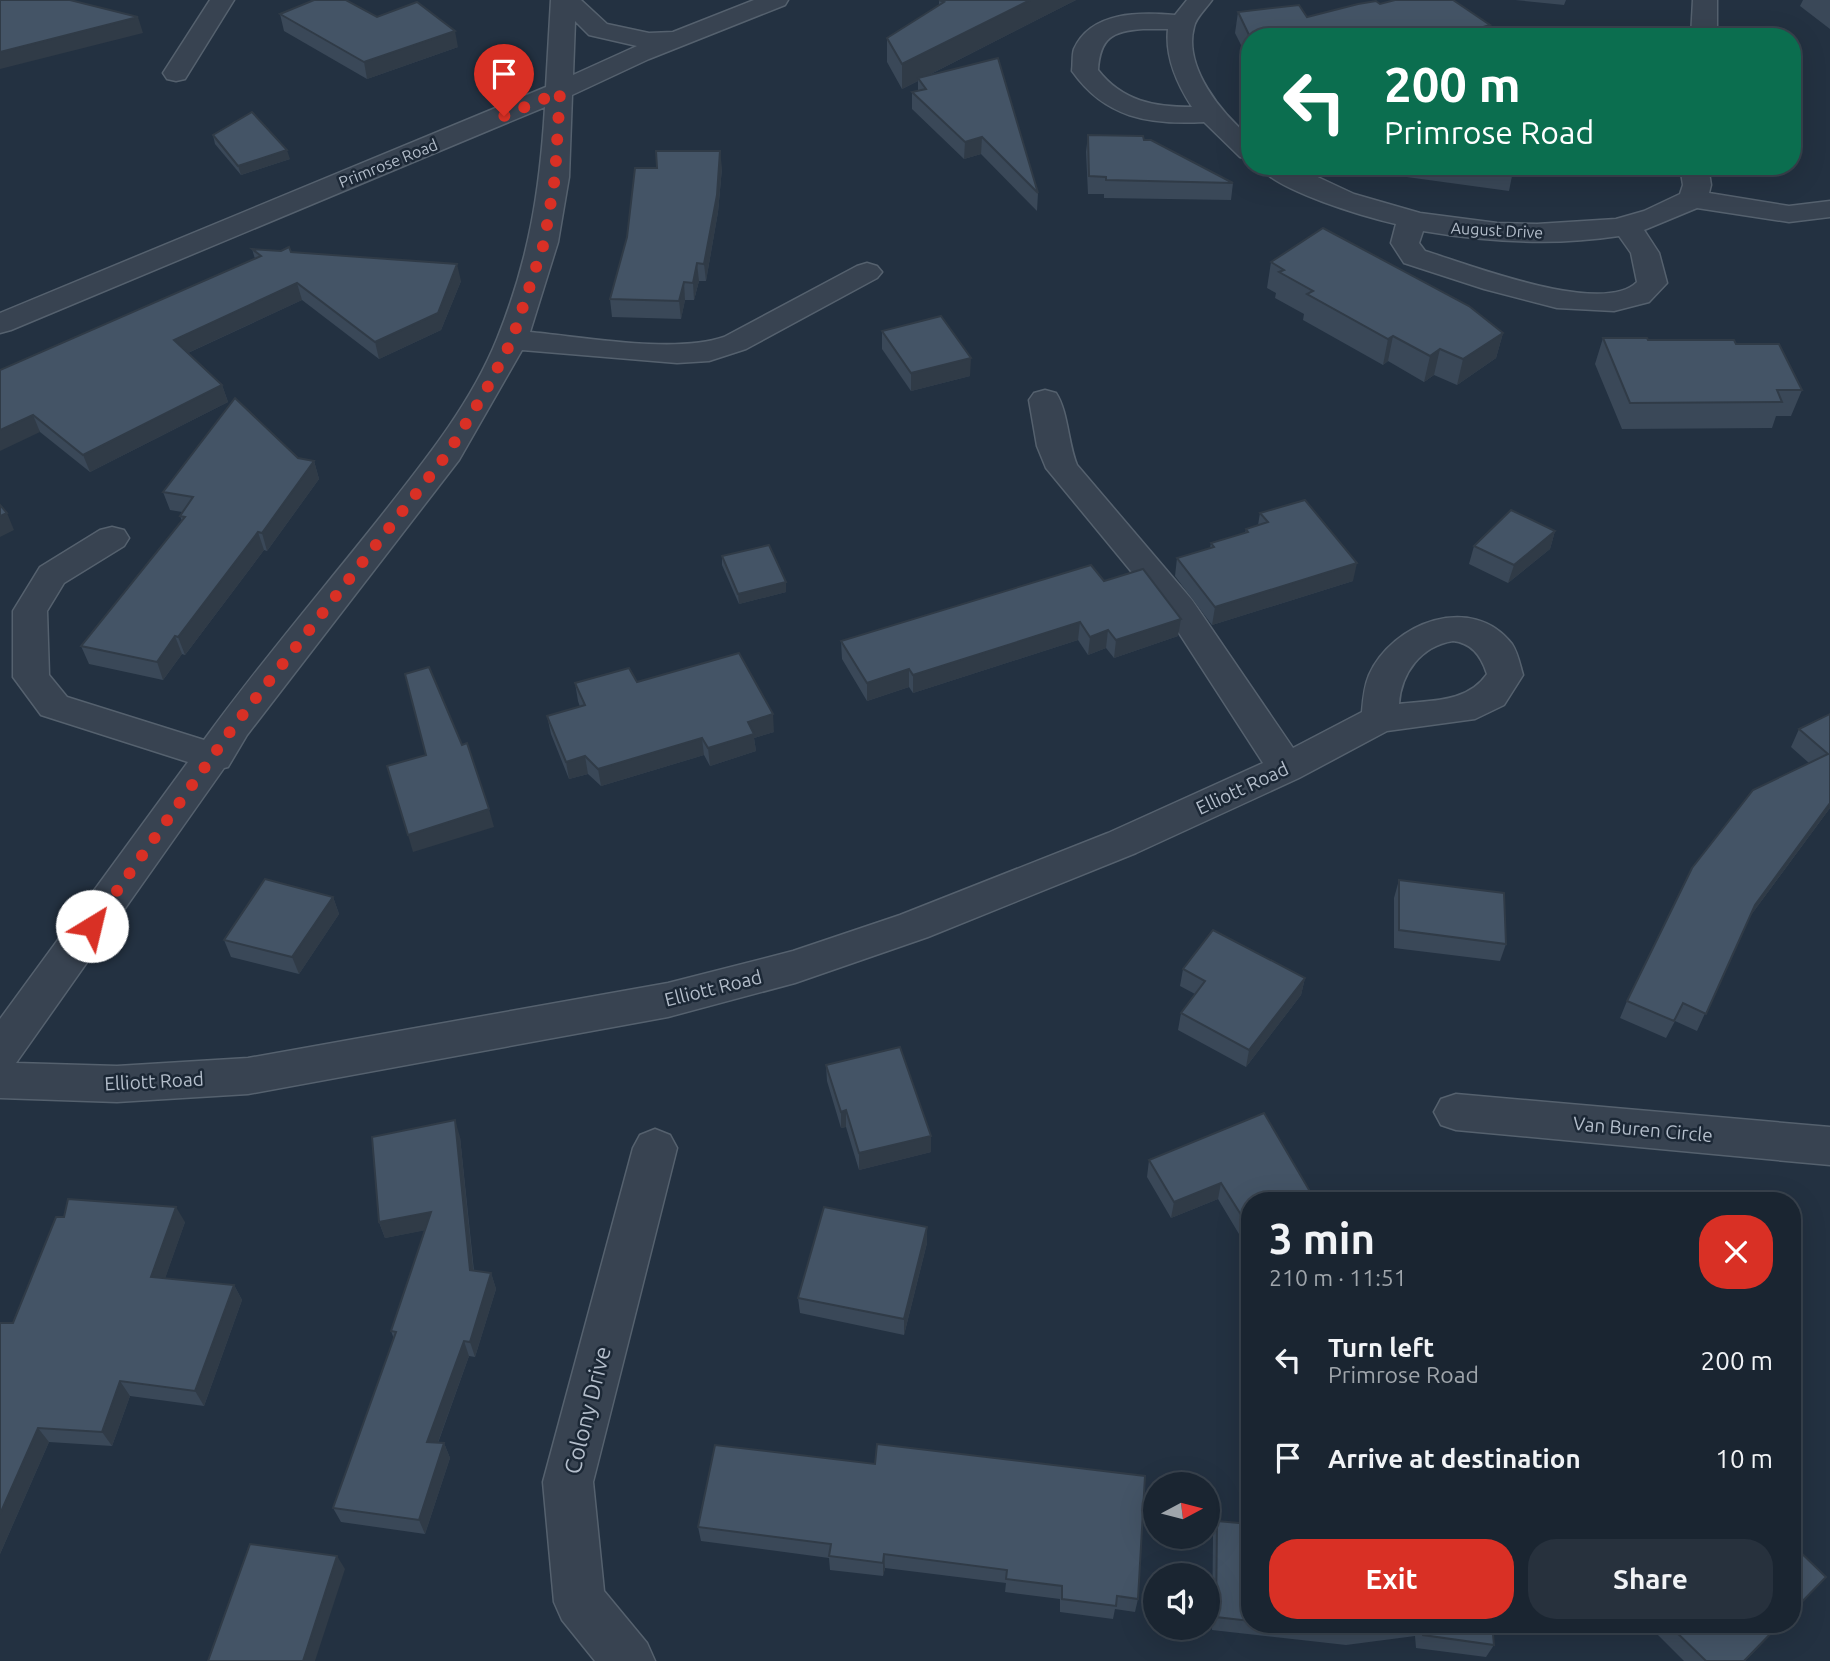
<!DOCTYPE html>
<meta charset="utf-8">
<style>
:root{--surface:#1a2531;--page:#27313d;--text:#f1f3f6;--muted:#9fa5ab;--line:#38424d;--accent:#d93025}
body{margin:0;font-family:Ubuntu,sans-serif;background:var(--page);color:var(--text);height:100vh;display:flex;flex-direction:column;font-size:26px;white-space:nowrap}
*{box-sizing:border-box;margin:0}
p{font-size:23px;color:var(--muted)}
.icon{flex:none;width:38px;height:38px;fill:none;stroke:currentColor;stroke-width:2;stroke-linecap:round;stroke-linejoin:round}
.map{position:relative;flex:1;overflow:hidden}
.side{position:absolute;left:1241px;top:1192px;width:560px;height:441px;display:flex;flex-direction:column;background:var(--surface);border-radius:28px;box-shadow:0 7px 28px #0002,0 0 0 2px var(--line)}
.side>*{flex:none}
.banner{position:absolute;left:1241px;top:28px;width:560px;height:147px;border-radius:28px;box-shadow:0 7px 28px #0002,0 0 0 2px var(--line);background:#0b6e4f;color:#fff;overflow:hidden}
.needle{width:46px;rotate:83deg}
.buttons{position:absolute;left:1143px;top:1472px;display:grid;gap:14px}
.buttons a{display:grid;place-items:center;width:77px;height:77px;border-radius:50%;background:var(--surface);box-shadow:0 7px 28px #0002,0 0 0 2px var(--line);font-size:35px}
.pin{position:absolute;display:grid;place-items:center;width:60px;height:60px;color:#fff;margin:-72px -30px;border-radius:50% 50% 50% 0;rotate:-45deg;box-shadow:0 0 7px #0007}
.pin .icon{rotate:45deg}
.me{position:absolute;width:77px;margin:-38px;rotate:36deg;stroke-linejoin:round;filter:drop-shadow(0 0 5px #0008)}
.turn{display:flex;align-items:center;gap:24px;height:147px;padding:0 28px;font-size:32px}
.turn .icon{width:91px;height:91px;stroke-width:2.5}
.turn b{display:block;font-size:49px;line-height:60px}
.round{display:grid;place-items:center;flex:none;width:74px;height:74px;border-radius:28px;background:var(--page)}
.headline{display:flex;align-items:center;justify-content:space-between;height:119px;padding:0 28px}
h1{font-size:42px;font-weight:700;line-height:52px}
.primary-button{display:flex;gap:14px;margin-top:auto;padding:14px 28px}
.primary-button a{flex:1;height:80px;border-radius:28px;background:var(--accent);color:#fff;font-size:28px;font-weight:700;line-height:80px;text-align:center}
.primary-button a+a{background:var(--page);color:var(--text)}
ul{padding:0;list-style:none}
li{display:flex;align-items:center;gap:21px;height:98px;padding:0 28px}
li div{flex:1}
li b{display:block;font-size:26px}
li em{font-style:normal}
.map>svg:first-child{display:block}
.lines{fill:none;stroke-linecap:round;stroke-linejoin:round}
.minor-casing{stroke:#55616e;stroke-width:3}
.minor{fill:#384351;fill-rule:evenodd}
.wall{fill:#3a4858}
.shaded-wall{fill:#303b47}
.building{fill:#445466;stroke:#303b47;stroke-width:2}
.route{stroke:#d93025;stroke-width:12;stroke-dasharray:0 21.6}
.labels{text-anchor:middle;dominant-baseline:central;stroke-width:5;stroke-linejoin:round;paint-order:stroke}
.far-street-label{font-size:16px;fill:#b4becb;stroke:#1c2836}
.street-label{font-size:19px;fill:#b4becb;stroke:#1c2836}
.near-street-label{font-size:23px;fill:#b4becb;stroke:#1c2836}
</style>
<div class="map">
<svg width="1830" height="1661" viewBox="0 0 1830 1661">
<rect width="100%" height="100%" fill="#233141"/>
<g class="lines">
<defs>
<g id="minor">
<polygon points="210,0 234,0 185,79 176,81 167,79 163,73"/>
<path d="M551,0H581L607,24L649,33L673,32L754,0H788L785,5L649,59L572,95L569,177L558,242L530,332C584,337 674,354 724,337L857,266L867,263L877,266L882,272L877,278L746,349L709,361L677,363L522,350L459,460L247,735L228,767L224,768L16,1063L117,1066L248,1058L668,983L793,951L900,915L1108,833L1263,763L1168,616L1046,468L1037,446L1029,400L1034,393L1045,390L1056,393C1068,411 1068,443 1077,465L1192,600L1293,748L1362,712C1363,699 1364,687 1369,675C1392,623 1472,592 1512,644C1518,653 1520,665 1523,675L1504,705L1475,719L1387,731L1299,778L1136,853L928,937L795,983L668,1017L248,1094L117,1102L0,1098V1019L188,762L41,715L13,677V611L40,567L100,530L112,527L124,530L129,538L124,546L64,583L47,611L49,675L67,697L204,740C259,664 320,593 378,520C422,464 470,406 497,339C529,260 540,191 545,107L11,330L0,333V313L546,87ZM575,21L589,35L637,46L573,75ZM1453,641C1473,643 1482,658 1487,674C1467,703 1431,700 1399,704C1401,673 1421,646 1453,641Z"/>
<path d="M1187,0H1212C1206,9 1196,17 1194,27C1183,67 1222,114 1250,137V159L1240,157L1204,122C1149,125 1105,118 1072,71C1073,64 1072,55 1074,49C1091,11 1140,12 1175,15ZM1143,29H1168C1165,57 1177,84 1192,107C1154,107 1122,101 1098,70C1100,38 1112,31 1143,29Z"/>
<polygon points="1693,0 1717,0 1717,37 1691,37"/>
<path d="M1259,166H1294L1354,194L1420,213L1497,223L1537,224L1616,219L1644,211L1680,194L1683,185L1680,166H1708L1711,185L1709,193L1789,206L1830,201V217L1789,222L1697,208L1644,230L1659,253L1667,283L1649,302L1614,311L1557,308L1484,289L1404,263L1391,243L1396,224C1366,217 1276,191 1259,166ZM1423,231C1487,242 1554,246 1619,236L1631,253L1637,282C1602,317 1468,264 1425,251L1419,243Z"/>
<polygon points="1456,1094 1830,1127 1830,1165 1456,1130 1441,1125 1434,1112 1441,1099"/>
<polygon points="655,1129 670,1135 677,1148 593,1482 604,1591 647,1643 655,1661 595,1661 562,1620 554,1602 543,1482 633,1148 640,1135"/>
</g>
</defs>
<!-- minor casing -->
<use href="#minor" class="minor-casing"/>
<!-- minor -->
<use href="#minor" class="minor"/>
</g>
<!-- wall -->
<g class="wall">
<polygon points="939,0 1076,0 929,75 1038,193 1037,211 981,154 964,159 912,109 912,92 918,91 918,81 902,89 887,62 887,38 939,5"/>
<polygon points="1515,0 1566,0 1564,5"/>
<polygon points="1803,0 1830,0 1830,29 1800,6"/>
<polygon points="1380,4 1490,25 1487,37 1250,37 1250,63 1235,33 1238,12 1307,17"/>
<polygon points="280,14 377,17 458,47 367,79 284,31"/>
<polygon points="213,135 290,159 241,175 215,144"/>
<polygon points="1088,135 1144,140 1233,183 1231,200 1104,198 1104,194 1088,194 1086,152"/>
<polygon points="1371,166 1514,166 1509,191 1370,172"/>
<polygon points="722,168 718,212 706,281 699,281 694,300 685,300 681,319 612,317 610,299"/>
<polygon points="252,249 291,252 461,281 441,330 379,359 302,300 188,353 222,385 228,402 90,472 40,432 0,370 255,259"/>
<polygon points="1271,262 1503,333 1496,358 1457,385 1434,375 1424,382 1388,361 1383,365 1303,320 1304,314 1275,298 1276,293 1267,288"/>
<polygon points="882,331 970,376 911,391 882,349"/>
<polygon points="1603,338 1736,344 1802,390 1791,416 1776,416 1772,428 1622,429 1595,364"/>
<polygon points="298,458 314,461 319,479 267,551 264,550 185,655 182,654 163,680 89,664 81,646 182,521 180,516 182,512 170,510 163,492"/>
<polygon points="1260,513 1353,581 1212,625 1175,576 1177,558 1210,548 1211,543 1245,533 1246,529 1258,525"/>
<polygon points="1555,531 1550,549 1508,583 1469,564 1474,546"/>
<polygon points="722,556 786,592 739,604 722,565"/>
<polygon points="1104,581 1178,636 1114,658 1106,648 1088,655 1078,640 913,693 909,687 867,701 842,659 841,641"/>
<polygon points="637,682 774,732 754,738 756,751 710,766 704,755 601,786 588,774 569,779 551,734 547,716 580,707 578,701 575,683"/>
<polygon points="1830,714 1830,808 1748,919 1697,1031 1675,1021 1666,1038 1620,1018 1627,1001 1809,763 1791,747 1799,729"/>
<polygon points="1399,880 1506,944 1500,961 1394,948 1394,898"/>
<polygon points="333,897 339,914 299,974 231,957 224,940"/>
<polygon points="1183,969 1305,978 1301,995 1246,1067 1178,1030 1181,1013 1195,994 1180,986"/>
<polygon points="826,1065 931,1152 859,1170 846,1127 841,1128 827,1081"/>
<polygon points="1264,1113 1250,1200 1250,1248 1248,1249 1218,1199 1171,1218 1147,1177 1149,1160"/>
<polygon points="460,1137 474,1271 491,1273 496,1289 475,1357 469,1356 438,1443 444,1443 450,1458 425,1534 341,1522 333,1508 394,1339 391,1331 425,1230 385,1238 379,1222"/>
<polygon points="64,1217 185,1222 165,1278 234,1285 242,1300 204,1406 130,1396 112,1446 49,1442 0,1554 0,1323 13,1323"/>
<polygon points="927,1227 927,1243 904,1335 800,1313 798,1298"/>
<polygon points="715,1445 1138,1599 1135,1612 1115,1609 1113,1619 1060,1612 1060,1599 1005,1592 1006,1583 885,1568 883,1576 830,1570 829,1558 701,1541 698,1527"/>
<polygon points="1217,1521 1250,1524 1250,1624 1564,1624 1557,1634 1492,1626 1494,1645 1486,1657 1416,1648 1415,1636 1346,1645 1212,1630 1213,1535"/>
<polygon points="1647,1624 1781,1624 1745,1661 1684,1661"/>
</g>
<!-- shaded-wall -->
<g class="shaded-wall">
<polygon points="1030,0 1076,0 919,80 918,78 918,81 902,89 902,64"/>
<polygon points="138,17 143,33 0,69 0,52"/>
<polygon points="1490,25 1487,37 1449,37"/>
<polygon points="455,31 458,47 367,79 364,62"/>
<polygon points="982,137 981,154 964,159 965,142"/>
<polygon points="287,150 290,159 241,175 238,166"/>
<polygon points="720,151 722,168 718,212 706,281 704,264"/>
<polygon points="697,263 699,281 694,300 693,283"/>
<polygon points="457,264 461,281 441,330 379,359 375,342"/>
<polygon points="684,282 685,300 681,319 679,301"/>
<polygon points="297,283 302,300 179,357 174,340"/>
<polygon points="1503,333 1496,358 1457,385 1463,359"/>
<polygon points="1393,336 1388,361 1383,365 1388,339"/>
<polygon points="1440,349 1434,375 1424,382 1430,356"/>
<polygon points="971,358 970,376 911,391 911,373"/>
<polygon points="222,385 228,402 90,472 83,455"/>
<polygon points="33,415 40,432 0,451 0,430"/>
<polygon points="314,461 319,479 267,551 262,533"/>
<polygon points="7,513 14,530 0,537 0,516"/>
<polygon points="1555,531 1550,549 1508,583 1514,565"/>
<polygon points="258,532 264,550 185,655 178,637"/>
<polygon points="1357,563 1353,581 1212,625 1215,607"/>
<polygon points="786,582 786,592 739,604 738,594"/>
<polygon points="1181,619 1178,636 1114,658 1116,640"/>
<polygon points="1080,622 1078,640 913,693 913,675"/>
<polygon points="1108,630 1106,648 1088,655 1090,637"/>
<polygon points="175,636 182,654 163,680 157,662"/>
<polygon points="909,669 909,687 867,701 867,683"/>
<polygon points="773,714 774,732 754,738 756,751 710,766 708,748 748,722"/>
<polygon points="702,738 704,755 601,786 598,769"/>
<polygon points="585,756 588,774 569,779 566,762"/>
<polygon points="1830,803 1830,808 1746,922 1755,905"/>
<polygon points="489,809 494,827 413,852 408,835"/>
<polygon points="333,897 339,914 299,974 292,957"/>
<polygon points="1305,978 1301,995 1246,1067 1249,1050"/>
<polygon points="846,1110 846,1127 841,1128 841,1112"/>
<polygon points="455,1120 460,1137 475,1286 470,1270"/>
<polygon points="931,1136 931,1152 859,1170 859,1153"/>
<polygon points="1221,1183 1218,1199 1171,1218 1174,1202"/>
<polygon points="176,1207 185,1222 160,1293 151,1277"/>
<polygon points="431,1212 437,1228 385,1238 379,1222"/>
<polygon points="927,1227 927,1243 904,1335 904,1319"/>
<polygon points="491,1273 496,1289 475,1357 470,1342"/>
<polygon points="234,1285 242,1300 204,1406 195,1391"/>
<polygon points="464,1341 469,1356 433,1456 427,1442"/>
<polygon points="120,1381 130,1396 112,1446 102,1432"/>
<polygon points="38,1428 49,1442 0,1554 0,1514"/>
<polygon points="444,1443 450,1458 425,1534 419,1520"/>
<polygon points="884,1554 885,1568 883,1576 883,1563"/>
<polygon points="337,1556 345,1569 315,1661 303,1661"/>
</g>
<!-- building -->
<g class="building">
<polygon points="0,0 70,0 138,17 0,52"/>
<polygon points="314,0 346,0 377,17 417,2 455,31 364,62 280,14"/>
<polygon points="939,0 1030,0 902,64 887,38 944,2"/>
<polygon points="1395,0 1453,0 1490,25 1449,37 1250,37 1238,12 1299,5 1307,17 1358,4 1376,1 1380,4"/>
<polygon points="998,58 1038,193 982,137 965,142 912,92 926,89 918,78"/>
<polygon points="252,112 287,150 238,166 213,135"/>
<polygon points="1088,135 1143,136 1144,140 1151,140 1233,183 1106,180 1106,177 1089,176"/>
<polygon points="656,151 720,151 717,195 704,264 697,263 693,283 684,282 679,301 610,299 627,237 635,168 657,168"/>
<polygon points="1458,166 1514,166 1513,174"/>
<polygon points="1323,228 1469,306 1503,333 1463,359 1440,349 1430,356 1393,336 1388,339 1307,294 1313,291 1279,272 1284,270 1271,262"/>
<polygon points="289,247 291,252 457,264 438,313 375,342 297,283 174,340 222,385 83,455 33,415 0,430 0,370 261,256 252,249 281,251"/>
<polygon points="941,316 971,358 911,373 882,331"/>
<polygon points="1603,338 1647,338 1648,340 1734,340 1736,344 1779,344 1802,390 1777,390 1782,402 1630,403"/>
<polygon points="235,398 298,458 314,461 262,533 258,532 178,637 175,636 157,662 81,646 185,517 180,516 193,497 163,492"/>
<polygon points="1305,500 1357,563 1215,607 1177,558 1214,547 1211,543 1248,532 1246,529 1268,522 1260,513"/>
<polygon points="0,505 7,513 0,516"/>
<polygon points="1511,510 1555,531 1514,565 1474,546"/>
<polygon points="769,545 786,582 738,594 722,556"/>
<polygon points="1091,565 1104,581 1143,569 1181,619 1116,640 1108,630 1090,637 1080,622 913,675 909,669 867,683 841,641"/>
<polygon points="739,653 773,714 748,722 754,734 708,748 702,738 598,769 585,756 566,762 547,716 585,705 575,683 629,668 637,682"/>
<polygon points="429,667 462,745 467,743 489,809 408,835 387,766 426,755 405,674"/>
<polygon points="1830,714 1830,803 1755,905 1706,1014 1683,1003 1674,1021 1627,1001 1692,868 1753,790 1828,754 1799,729"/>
<polygon points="265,879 333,897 292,957 224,940"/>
<polygon points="1399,880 1504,893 1506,944 1399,930"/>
<polygon points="1213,930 1305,978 1249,1050 1181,1013 1205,981 1183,969"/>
<polygon points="900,1047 931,1136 859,1153 846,1110 841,1112 826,1065"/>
<polygon points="1264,1113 1315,1200 1250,1200 1250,1229 1221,1183 1174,1202 1149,1160"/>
<polygon points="455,1120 470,1270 491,1273 470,1342 464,1341 427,1442 444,1443 419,1520 333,1508 396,1332 391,1331 431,1212 379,1222 372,1137"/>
<polygon points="68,1199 176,1207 151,1277 234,1285 195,1391 120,1381 102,1432 38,1428 0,1514 0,1323 13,1323 56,1217 64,1217"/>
<polygon points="824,1207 927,1227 904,1319 798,1298"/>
<polygon points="877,1444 1145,1476 1138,1599 1117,1596 1116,1606 1062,1599 1062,1586 1006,1579 1007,1570 884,1554 883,1563 829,1556 831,1544 698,1527 715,1445 875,1464"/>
<polygon points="1217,1521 1250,1524 1250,1621 1216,1617"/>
<polygon points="250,1544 337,1556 303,1661 208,1661"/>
<polygon points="1792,1544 1826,1577 1792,1612"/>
<polygon points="1276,1624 1417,1624 1352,1632"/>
<polygon points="1422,1624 1492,1624 1494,1645 1423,1635"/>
<polygon points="1668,1624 1780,1624 1744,1661 1706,1661"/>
</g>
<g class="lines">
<!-- route -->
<polyline class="route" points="92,926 234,726 448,453 486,390 512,340 544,243 555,177 560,92 504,116"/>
</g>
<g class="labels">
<!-- far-street labels -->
<g class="far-street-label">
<text transform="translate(388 163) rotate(-22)">Primrose Road</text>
<text transform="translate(1497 230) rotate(3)">August Drive</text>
</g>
<!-- street labels -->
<g class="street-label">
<text transform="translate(1242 788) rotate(-25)">Elliott Road</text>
<text transform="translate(713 988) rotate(-14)">Elliott Road</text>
<text transform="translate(154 1081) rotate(-3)">Elliott Road</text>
<text transform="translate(1643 1129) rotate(5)">Van Buren Circle</text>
</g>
<!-- near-street labels -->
<g class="near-street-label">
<text transform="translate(587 1410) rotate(-76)">Colony Drive</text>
</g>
</g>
</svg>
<div class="buttons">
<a><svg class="needle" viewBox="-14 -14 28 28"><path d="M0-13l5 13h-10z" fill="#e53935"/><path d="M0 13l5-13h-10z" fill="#9fa5ab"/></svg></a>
<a><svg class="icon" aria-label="sound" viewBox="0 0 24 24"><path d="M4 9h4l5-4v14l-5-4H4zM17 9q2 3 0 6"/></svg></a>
</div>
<div class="pin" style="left:504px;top:116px;background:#d93025"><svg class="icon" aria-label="arrive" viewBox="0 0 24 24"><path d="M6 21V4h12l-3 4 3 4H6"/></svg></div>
<svg class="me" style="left:92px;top:926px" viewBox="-20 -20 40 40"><circle r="19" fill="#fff"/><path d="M0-13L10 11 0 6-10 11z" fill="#d93025"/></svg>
<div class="banner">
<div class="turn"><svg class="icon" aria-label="left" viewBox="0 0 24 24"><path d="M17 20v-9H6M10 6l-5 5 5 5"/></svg><div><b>200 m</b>Primrose Road</div></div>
</div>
<section class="side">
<div class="headline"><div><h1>3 min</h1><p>210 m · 11:51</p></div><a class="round" style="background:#d93025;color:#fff"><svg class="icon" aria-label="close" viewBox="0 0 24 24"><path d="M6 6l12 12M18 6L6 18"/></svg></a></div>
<ul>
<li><svg class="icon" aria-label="left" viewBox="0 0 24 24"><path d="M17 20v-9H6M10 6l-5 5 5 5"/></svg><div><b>Turn left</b><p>Primrose Road</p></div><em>200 m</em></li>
<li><svg class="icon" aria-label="arrive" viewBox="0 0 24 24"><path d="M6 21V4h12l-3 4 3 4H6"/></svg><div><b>Arrive at destination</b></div><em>10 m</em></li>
</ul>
<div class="primary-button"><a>Exit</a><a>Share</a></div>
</section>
</div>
